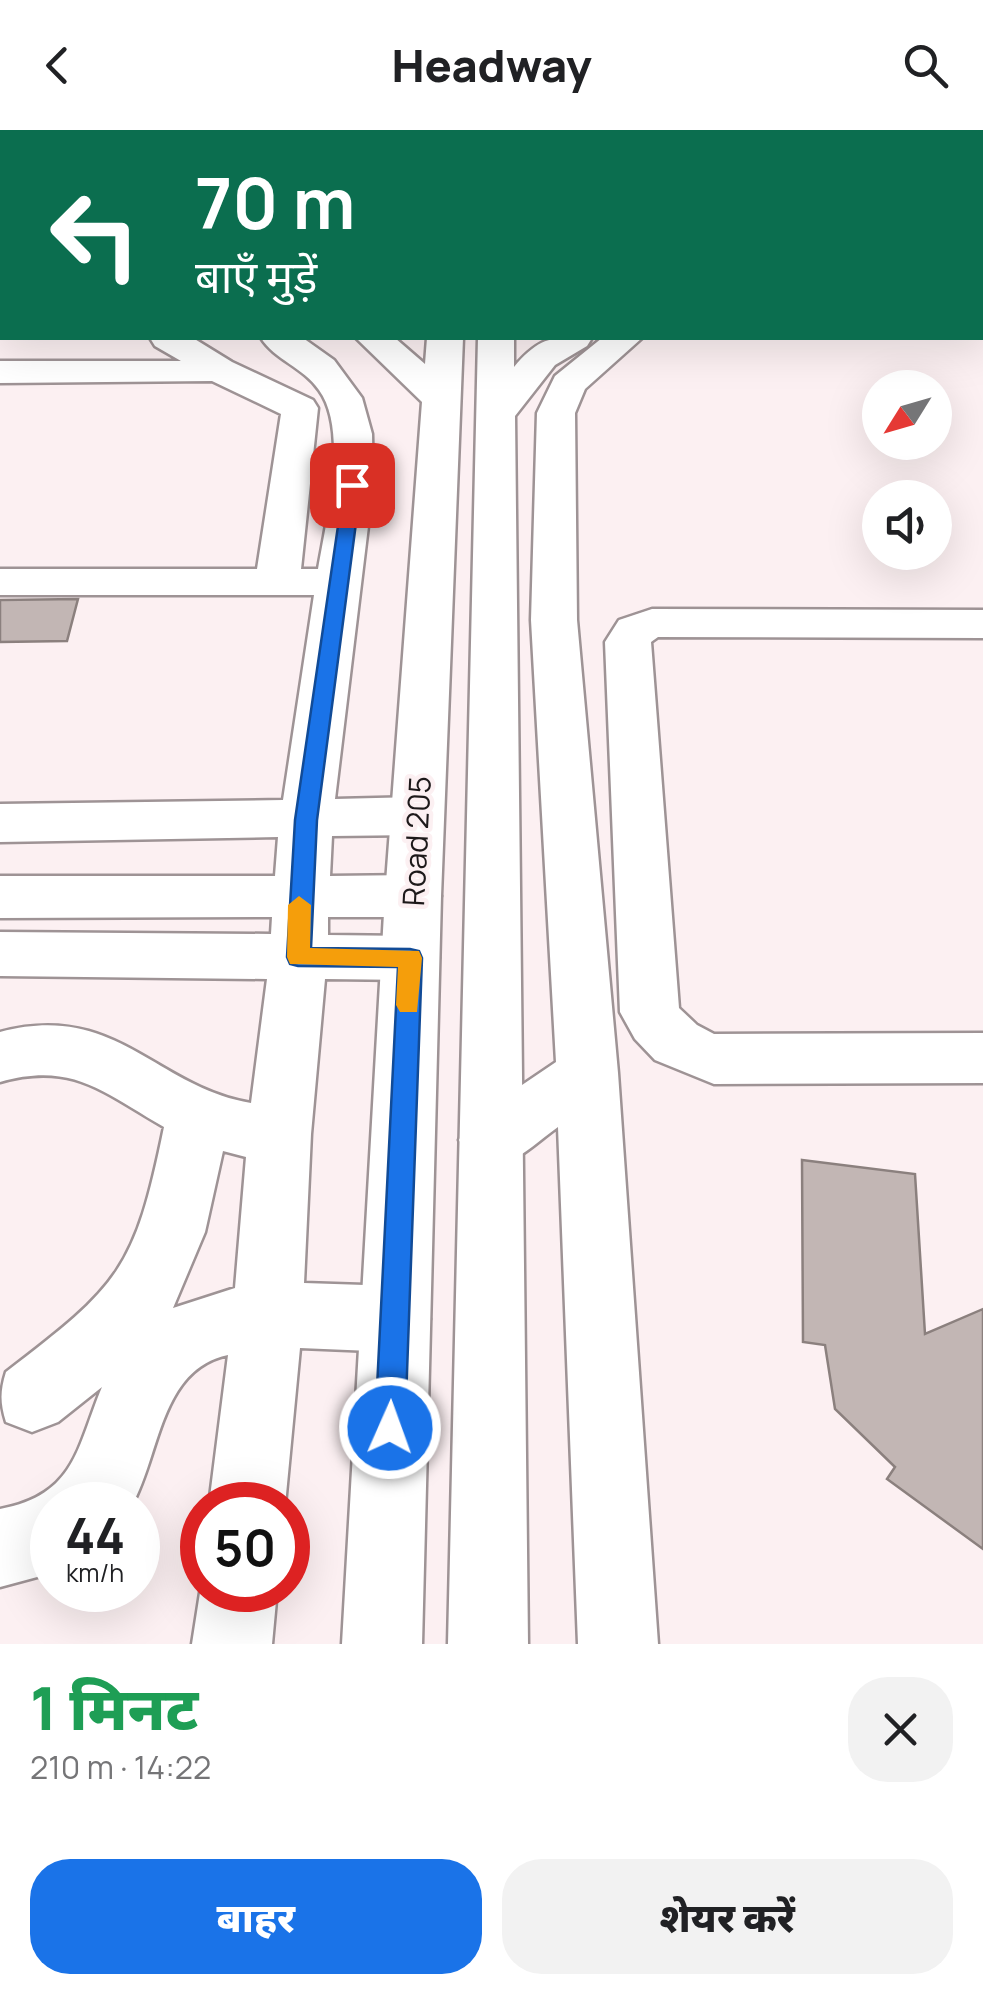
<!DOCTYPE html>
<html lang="hi">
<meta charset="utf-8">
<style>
:root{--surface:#fff;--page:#f2f2f2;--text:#202124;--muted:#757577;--accent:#1a73e8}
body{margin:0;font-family:Manrope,"Noto Sans Devanagari",sans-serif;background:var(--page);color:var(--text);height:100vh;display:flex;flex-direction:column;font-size:38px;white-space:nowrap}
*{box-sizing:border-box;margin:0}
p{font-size:32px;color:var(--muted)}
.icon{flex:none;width:55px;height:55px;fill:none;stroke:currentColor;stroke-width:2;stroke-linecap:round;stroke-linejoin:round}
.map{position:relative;height:1514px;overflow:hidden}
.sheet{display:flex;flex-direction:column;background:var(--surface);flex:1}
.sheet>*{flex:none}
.hud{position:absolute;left:0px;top:0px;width:985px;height:210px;box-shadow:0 10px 40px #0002;background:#0b6e4f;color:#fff;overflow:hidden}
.needle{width:65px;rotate:233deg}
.buttons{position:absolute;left:862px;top:240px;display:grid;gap:20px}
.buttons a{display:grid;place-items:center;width:90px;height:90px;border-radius:50%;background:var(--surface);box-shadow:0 10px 40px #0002;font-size:50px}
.speed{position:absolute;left:30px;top:1352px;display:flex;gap:20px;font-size:50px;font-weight:700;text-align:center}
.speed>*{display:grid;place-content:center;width:130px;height:130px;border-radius:50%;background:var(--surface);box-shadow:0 10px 40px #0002;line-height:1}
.speed small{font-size:25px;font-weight:400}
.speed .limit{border:15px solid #d22;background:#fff;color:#111}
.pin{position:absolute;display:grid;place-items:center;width:85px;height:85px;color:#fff;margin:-42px;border-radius:20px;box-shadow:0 5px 15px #0006}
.me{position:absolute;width:110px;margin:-55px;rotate:2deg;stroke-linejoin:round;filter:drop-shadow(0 0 8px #0008)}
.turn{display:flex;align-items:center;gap:35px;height:210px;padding:0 30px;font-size:45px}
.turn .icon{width:130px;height:130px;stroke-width:2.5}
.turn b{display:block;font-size:70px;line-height:85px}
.round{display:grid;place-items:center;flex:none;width:105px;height:105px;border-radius:40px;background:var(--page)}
.summary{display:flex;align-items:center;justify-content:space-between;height:170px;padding:0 30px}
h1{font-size:60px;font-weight:800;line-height:75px;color:#1e9e55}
.primary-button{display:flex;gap:20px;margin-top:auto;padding:20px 30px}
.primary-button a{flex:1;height:115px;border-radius:40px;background:var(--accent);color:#fff;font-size:40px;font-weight:800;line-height:115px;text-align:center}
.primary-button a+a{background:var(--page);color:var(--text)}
header{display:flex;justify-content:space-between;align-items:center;height:130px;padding:0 30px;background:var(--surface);font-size:45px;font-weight:800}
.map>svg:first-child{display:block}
.building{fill:#c2b6b4;stroke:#8b807e;stroke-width:2.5}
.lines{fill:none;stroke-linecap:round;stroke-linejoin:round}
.minor-casing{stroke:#9e9395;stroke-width:5}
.major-casing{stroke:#9e9395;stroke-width:5}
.minor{fill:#fff;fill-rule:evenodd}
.major{fill:#fff;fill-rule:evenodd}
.route{fill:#1a73e8;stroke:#114b97;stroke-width:2.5}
.slow{fill:#f59e0b}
.labels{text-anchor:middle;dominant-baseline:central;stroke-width:9;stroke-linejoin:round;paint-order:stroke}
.street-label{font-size:30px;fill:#1d191a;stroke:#fcf0f2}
</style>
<header><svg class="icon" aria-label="back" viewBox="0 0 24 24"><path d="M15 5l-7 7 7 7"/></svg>Headway<svg class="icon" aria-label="search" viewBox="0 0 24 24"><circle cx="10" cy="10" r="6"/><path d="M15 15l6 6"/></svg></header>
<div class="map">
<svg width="983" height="1514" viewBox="0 0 983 1514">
<rect width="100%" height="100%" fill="#fcf0f2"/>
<!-- building -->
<g class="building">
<polygon points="78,469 67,511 0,512 0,470"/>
<polygon points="802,1030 915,1044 925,1204 983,1179 983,1419 887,1349 895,1337 835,1279 825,1215 803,1212"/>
</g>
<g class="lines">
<defs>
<g id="minor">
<polygon points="537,0 567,0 567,2 538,2"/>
<polygon points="683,0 717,0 719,2 685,2"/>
<rect x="982" y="20" width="1" height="18"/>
<rect x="982" y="64" width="1" height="20"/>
<polygon points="0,65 2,66 2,85 0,85"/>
<rect x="982" y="154" width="1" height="20"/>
<rect x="0" y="158" width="2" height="20"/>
<path d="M150,208H193L232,232L313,270L318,278L301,439H318C326,391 349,301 319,260C304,238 274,229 261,208H303L334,230L362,268L372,304L373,355L335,669L417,667L436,673L443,686L436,699L417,705L332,706L330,746L413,745L433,751L441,766L433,781L413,787H328V805L410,806L430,812L439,828L430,844L410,850L325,849L311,1004L304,1153L395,1156L420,1166L430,1189L420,1212L395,1222L300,1218L285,1375H209L228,1225C160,1239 160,1325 132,1375H52V1443L0,1457V1379C76,1365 77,1317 102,1257L58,1292L32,1302L6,1292C0,1273 0,1261 6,1242C120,1155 135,1139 164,997C104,963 73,931 0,952V902C116,871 155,957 251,973L267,849L0,846V802L271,804L272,787L0,788V746H275L278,707L0,712V674L283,670L314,465H0V439H257L281,284L212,251L0,253V231H181L155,216ZM223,1021L246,1027L235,1158L173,1178L205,1102Z"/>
<path d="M602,208H642L585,259L575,283L577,490L618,943L658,1514H578L558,997C526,1020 509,1044 469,1029L459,1010L469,991L556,932L531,490L537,283L555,246Z"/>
<polygon points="652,479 983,480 983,508 658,507 651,512 679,878 697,895 714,904 983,903 983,953 714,954 655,930 635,909 620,882 605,512 619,490"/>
<polygon points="202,1450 202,1460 277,1460 272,1514 192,1514"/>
</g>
<g id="major">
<polygon points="475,0 505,0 505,2 476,2"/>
<rect x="982" y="97" width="1" height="20"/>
<rect x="0" y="122" width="2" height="20"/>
<polygon points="356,208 395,208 425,234 427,208 463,208 441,766 422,1514 342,1514 385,766 422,272"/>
<path d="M478,208H514V237C540,206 554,206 592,208L587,216L555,235L515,286L528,1514H448Z"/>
</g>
</defs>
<!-- minor casing -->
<use href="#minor" class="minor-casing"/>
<!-- major casing -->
<use href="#major" class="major-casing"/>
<!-- minor -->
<use href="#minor" class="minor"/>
<!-- major -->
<use href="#major" class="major"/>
</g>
<!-- route -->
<polygon class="route" points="352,350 361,355 317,690 311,818 410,819 419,821 422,828 405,1298 401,1308 390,1313 380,1308 375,1298 398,837 298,836 290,834 287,827 295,690 344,355"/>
<!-- slow -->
<polygon class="slow" points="299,766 311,775 310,818 419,821 422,828 417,882 400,882 396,875 398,837 290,834 287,827 288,775"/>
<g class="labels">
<!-- street labels -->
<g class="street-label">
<text transform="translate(416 711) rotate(-87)">Road 205</text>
</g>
</g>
</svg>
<div class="buttons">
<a><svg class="needle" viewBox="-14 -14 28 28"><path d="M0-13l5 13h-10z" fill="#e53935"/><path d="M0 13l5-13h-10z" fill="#757577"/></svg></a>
<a><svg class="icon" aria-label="sound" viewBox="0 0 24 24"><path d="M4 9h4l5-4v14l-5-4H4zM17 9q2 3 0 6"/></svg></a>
</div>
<div class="speed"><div>44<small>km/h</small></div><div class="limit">50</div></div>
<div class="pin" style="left:352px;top:355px;background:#d93025"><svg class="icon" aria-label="arrive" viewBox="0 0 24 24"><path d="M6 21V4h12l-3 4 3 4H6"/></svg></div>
<svg class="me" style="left:390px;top:1298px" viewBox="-20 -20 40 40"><circle r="17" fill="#1a73e8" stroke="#fff" stroke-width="3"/><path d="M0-11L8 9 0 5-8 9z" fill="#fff"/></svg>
<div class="hud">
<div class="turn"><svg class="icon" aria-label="left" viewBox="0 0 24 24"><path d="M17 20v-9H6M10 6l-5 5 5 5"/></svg><div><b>70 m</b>बाएँ मुड़ें</div></div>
</div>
</div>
<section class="sheet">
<div class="summary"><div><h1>1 मिनट</h1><p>210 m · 14:22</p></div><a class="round"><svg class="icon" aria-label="close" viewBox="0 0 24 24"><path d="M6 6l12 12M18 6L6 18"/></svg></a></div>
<div class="primary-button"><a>बाहर</a><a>शेयर करें</a></div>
</section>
